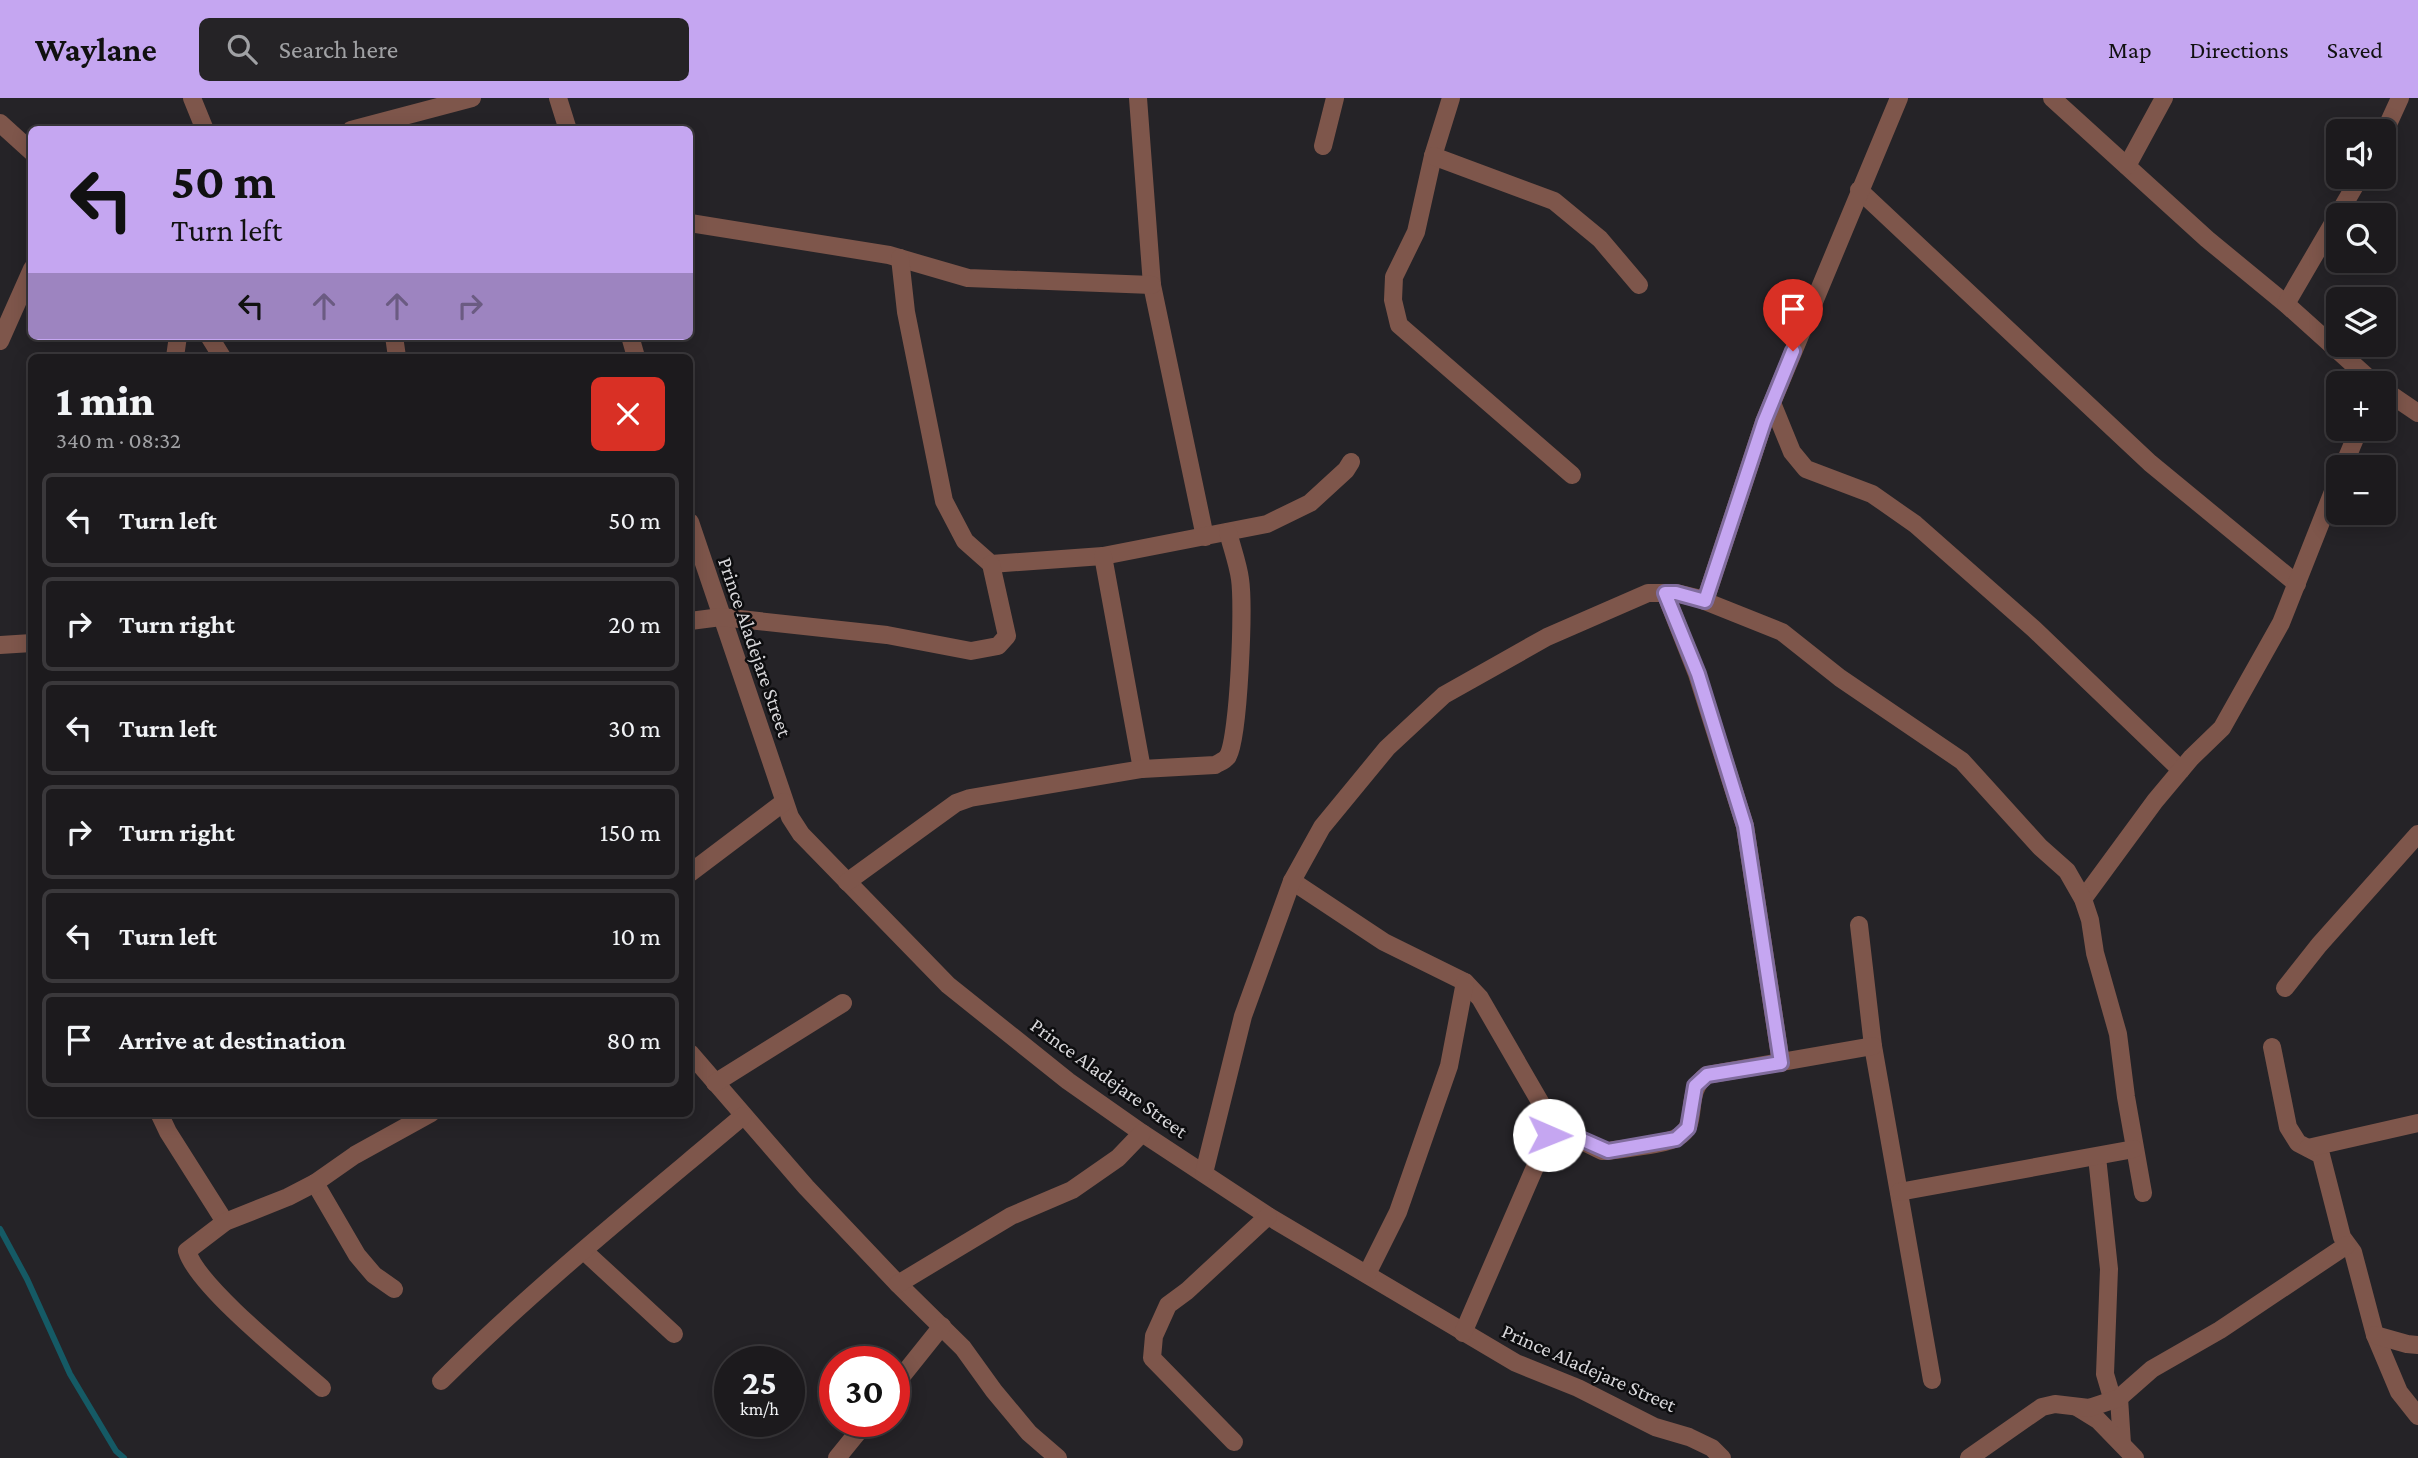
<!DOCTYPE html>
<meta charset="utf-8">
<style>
:root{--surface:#1c1a1d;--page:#252326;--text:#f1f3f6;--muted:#a0a1a4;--line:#3a383b;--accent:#c5a6f1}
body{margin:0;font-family:"Crimson Pro",serif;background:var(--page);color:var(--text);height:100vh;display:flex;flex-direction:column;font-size:26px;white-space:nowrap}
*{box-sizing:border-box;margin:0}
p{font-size:23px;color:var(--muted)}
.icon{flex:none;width:38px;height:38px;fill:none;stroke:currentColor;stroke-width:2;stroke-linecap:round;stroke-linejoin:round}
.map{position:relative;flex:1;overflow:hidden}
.side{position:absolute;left:28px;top:256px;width:665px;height:763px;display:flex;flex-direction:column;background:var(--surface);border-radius:10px;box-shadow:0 4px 18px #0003,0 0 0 2px var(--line)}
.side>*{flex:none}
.banner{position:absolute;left:28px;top:28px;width:665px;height:214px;border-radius:10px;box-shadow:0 4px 18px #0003,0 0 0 2px var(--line);background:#c5a6f1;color:#111;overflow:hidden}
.fabs{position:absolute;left:2326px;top:21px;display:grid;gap:14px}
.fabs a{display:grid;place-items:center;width:70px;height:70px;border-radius:10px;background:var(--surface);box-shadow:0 4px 18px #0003,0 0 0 2px var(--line);font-size:35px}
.speed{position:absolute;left:714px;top:1248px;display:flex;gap:14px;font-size:35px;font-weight:700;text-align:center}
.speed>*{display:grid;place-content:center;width:91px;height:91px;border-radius:50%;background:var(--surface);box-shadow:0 4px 18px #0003,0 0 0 2px var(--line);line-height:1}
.speed small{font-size:18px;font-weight:400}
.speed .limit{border:10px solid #d22;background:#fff;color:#111}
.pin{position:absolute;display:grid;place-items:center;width:60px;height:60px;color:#fff;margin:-72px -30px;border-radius:50% 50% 50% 0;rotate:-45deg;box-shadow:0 0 7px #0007}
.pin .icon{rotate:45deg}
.me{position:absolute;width:77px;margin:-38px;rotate:91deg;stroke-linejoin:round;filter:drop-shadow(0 0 5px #0008)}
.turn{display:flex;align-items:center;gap:24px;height:147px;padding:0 28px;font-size:32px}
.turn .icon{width:91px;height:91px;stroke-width:2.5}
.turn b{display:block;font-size:49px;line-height:60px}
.lanes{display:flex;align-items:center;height:66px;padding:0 28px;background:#0003;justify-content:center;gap:35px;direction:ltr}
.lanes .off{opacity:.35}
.round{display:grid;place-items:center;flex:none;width:74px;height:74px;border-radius:10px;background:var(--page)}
.summary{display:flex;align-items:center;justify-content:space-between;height:119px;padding:0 28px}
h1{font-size:42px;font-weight:800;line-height:52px}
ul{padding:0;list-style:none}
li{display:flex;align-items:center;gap:21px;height:94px;margin:0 14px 10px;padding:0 14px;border:4px solid var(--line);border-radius:10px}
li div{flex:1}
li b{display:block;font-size:26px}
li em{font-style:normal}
header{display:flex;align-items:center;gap:42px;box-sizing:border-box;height:98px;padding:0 35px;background:var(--accent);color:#111}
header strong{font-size:33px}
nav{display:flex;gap:38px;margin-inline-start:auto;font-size:24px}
.search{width:490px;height:63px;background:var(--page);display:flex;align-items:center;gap:18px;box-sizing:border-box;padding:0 24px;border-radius:10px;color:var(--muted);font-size:26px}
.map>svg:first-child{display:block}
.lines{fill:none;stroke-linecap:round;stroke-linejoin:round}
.stream{stroke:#155a65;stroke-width:6}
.minor{stroke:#7e564b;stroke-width:18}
.route-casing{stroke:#806c9d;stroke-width:18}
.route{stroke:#c5a6f1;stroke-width:12}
.labels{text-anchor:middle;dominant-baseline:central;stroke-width:5;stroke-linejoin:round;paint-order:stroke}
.street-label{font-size:21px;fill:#d8d7da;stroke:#0d0d0f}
</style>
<header>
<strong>Waylane</strong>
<div class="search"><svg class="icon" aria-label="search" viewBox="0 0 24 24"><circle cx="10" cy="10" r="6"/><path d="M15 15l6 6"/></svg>Search here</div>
<nav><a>Map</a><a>Directions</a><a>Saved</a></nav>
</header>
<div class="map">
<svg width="2418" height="1360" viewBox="0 0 2418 1360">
<rect width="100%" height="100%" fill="#252327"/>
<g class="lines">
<!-- stream -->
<polyline class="stream" points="0,1131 27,1181 70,1276 116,1353 124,1360"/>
<!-- minor -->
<g class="minor">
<polyline points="192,0 205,32"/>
<polyline points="558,0 568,32"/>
<polyline points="1138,0 1152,187 1205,439"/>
<polyline points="1451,0 1433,58 1416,134 1394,179 1393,202 1399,227 1572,377"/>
<polyline points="2052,0 2207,141 2286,206 2374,285"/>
<polyline points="0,25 32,54"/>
<polyline points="351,32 472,0"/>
<polyline points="2384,35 2400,0"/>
<polyline points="1323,48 1335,0"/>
<polyline points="1433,58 1554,103 1600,141 1639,187"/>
<polyline points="2127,68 2164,0"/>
<polyline points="1859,92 2150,365 2297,486"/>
<polyline points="690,125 889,157 968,180 1152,187"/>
<polyline points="900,160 906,214 944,403 965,443 991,466 1103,458 1267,426 1310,405 1346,372 1351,364"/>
<polyline points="2286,206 2360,79"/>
<polyline points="209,238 222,259"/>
<polyline points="394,238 397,259"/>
<polyline points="630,238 636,259"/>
<polyline points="0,243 32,171"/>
<polyline points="175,259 178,238"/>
<polyline points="2384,292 2418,315"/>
<polyline points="1772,305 1792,354 1806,371 1872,396 1915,426 2034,531 2181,672"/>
<polyline points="2343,369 2359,331"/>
<polyline points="690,424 790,719 801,736 948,887 1068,983 1142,1035 1268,1118 1516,1265 1578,1290 1655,1329 1689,1339 1712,1350 1722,1360"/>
<polyline points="1103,458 1142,671"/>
<polyline points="1665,495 1697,576 1745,728 1781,965"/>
<polyline points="1705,503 1764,324 1899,0"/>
<polyline points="690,523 721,519 887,537 971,553 998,548 1007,538 991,466"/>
<polyline points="0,547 32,545"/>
<polyline points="690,775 784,704"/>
<polyline points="1292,783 1384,844 1465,884 1480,900 1543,1009 1549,1027 1549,1037 1463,1235"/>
<path d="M847,784L956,705L970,700L1142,671L1215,667C1220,664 1225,663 1228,658C1239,638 1244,508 1240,481C1238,466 1232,450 1228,434"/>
<polyline points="2083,801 2155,703 2191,660 2222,630 2281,525 2338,381"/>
<polyline points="1859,827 1873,948 1932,1282"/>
<polyline points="2285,890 2319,847 2418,736"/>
<polyline points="2272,949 2288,1029 2298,1045 2321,1057 2342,1139 2353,1154 2375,1237 2399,1294 2418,1318"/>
<polyline points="690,955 806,1089 898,1186 963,1250 994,1293 1029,1335 1058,1360"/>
<polyline points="715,985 843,905"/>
<polyline points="159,1015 168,1034 225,1124"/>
<path d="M1549,1027L1602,1053H1608C1626,1050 1665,1047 1678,1039C1701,1026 1682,995 1707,977L1873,948"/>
<polyline points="2308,1050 2418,1025"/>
<polyline points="2097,1059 2109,1171 2105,1276 2113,1303"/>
<polyline points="1204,1075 1243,918 1292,783 1322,729 1387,650 1444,597 1547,539 1648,495 1676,495 1697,500 1782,534 1840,580 1962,663 2040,749 2067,773 2083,801 2090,822 2095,855 2118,936 2126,999 2143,1095"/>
<polyline points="315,1085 357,1157 374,1177 394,1191"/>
<polyline points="1899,1094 2134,1051"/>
<polyline points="584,1153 674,1236"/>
<polyline points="1367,1176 1398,1114 1449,968 1465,884"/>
<polyline points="898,1186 1011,1118 1072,1092 1118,1060 1142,1035"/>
<polyline points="2375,1237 2407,1246 2418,1247"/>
<path d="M441,1283C536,1188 641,1104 743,1018"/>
<polyline points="894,1288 942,1228"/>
<path d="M322,1290C291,1263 197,1188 187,1153L225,1124L288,1099L315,1085L355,1057L431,1015"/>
<polyline points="2119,1300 2122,1346"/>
<polyline points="2077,1309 2098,1322 2135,1360"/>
<polyline points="1234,1344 1152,1260 1154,1238 1168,1207 1187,1193 1268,1118"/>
<polyline points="837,1360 867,1323"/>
<polyline points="1969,1360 2042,1309 2055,1306 2089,1310 2119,1300 2152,1271 2220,1232 2347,1147"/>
</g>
</g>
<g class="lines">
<defs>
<polyline id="route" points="1549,1037 1549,1027 1608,1053 1676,1041 1688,1030 1695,988 1707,977 1781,965 1745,728 1698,576 1665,495 1676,495 1705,503 1764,324 1793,253"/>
</defs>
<!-- route casing -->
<use href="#route" class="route-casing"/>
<!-- route -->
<use href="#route" class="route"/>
</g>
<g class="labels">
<!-- street labels -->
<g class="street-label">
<text transform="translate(755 549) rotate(71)">Prince Aladejare Street</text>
<text transform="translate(1109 980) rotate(36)">Prince Aladejare Street</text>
<text transform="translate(1589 1270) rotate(24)">Prince Aladejare Street</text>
</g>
</g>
</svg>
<div class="fabs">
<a><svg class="icon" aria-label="sound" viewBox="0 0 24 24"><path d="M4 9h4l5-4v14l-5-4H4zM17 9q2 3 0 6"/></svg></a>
<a><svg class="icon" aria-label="search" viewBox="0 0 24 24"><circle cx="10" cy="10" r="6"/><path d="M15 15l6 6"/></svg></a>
<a><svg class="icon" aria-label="layers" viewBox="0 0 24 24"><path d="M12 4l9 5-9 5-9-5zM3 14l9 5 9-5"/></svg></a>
<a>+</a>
<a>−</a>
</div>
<div class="speed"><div>25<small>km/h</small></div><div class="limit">30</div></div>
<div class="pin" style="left:1793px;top:253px;background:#d93025"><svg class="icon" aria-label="arrive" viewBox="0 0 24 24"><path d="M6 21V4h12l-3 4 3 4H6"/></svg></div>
<svg class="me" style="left:1549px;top:1037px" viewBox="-20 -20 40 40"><circle r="19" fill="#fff"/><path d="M0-13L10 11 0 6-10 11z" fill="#c5a6f1"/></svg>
<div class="banner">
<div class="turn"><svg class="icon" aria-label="left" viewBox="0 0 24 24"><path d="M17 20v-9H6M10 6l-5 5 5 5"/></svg><div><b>50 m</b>Turn left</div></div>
<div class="lanes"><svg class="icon" aria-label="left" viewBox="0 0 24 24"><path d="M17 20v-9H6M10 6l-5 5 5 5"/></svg><svg class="icon off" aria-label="ahead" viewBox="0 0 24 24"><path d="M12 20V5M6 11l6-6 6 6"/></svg><svg class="icon off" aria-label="ahead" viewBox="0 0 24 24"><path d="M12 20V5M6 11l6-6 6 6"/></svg><svg class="icon off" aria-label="right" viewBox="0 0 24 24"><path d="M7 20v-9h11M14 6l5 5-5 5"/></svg></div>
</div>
<section class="side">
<div class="summary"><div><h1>1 min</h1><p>340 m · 08:32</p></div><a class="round" style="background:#d93025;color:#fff"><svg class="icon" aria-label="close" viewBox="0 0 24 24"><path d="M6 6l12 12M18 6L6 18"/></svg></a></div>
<ul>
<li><svg class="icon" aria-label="left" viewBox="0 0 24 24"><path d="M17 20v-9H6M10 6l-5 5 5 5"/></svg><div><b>Turn left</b></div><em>50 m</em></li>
<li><svg class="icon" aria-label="right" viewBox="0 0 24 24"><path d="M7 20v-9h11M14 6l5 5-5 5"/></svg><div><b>Turn right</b></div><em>20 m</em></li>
<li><svg class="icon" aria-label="left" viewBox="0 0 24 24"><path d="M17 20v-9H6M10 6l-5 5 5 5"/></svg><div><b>Turn left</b></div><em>30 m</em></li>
<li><svg class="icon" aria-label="right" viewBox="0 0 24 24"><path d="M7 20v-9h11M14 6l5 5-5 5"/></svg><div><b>Turn right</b></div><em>150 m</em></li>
<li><svg class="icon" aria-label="left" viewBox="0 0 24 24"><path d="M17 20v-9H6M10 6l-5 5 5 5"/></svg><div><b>Turn left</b></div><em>10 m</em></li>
<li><svg class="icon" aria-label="arrive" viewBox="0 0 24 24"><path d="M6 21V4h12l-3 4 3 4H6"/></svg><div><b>Arrive at destination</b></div><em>80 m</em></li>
</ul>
</section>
</div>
